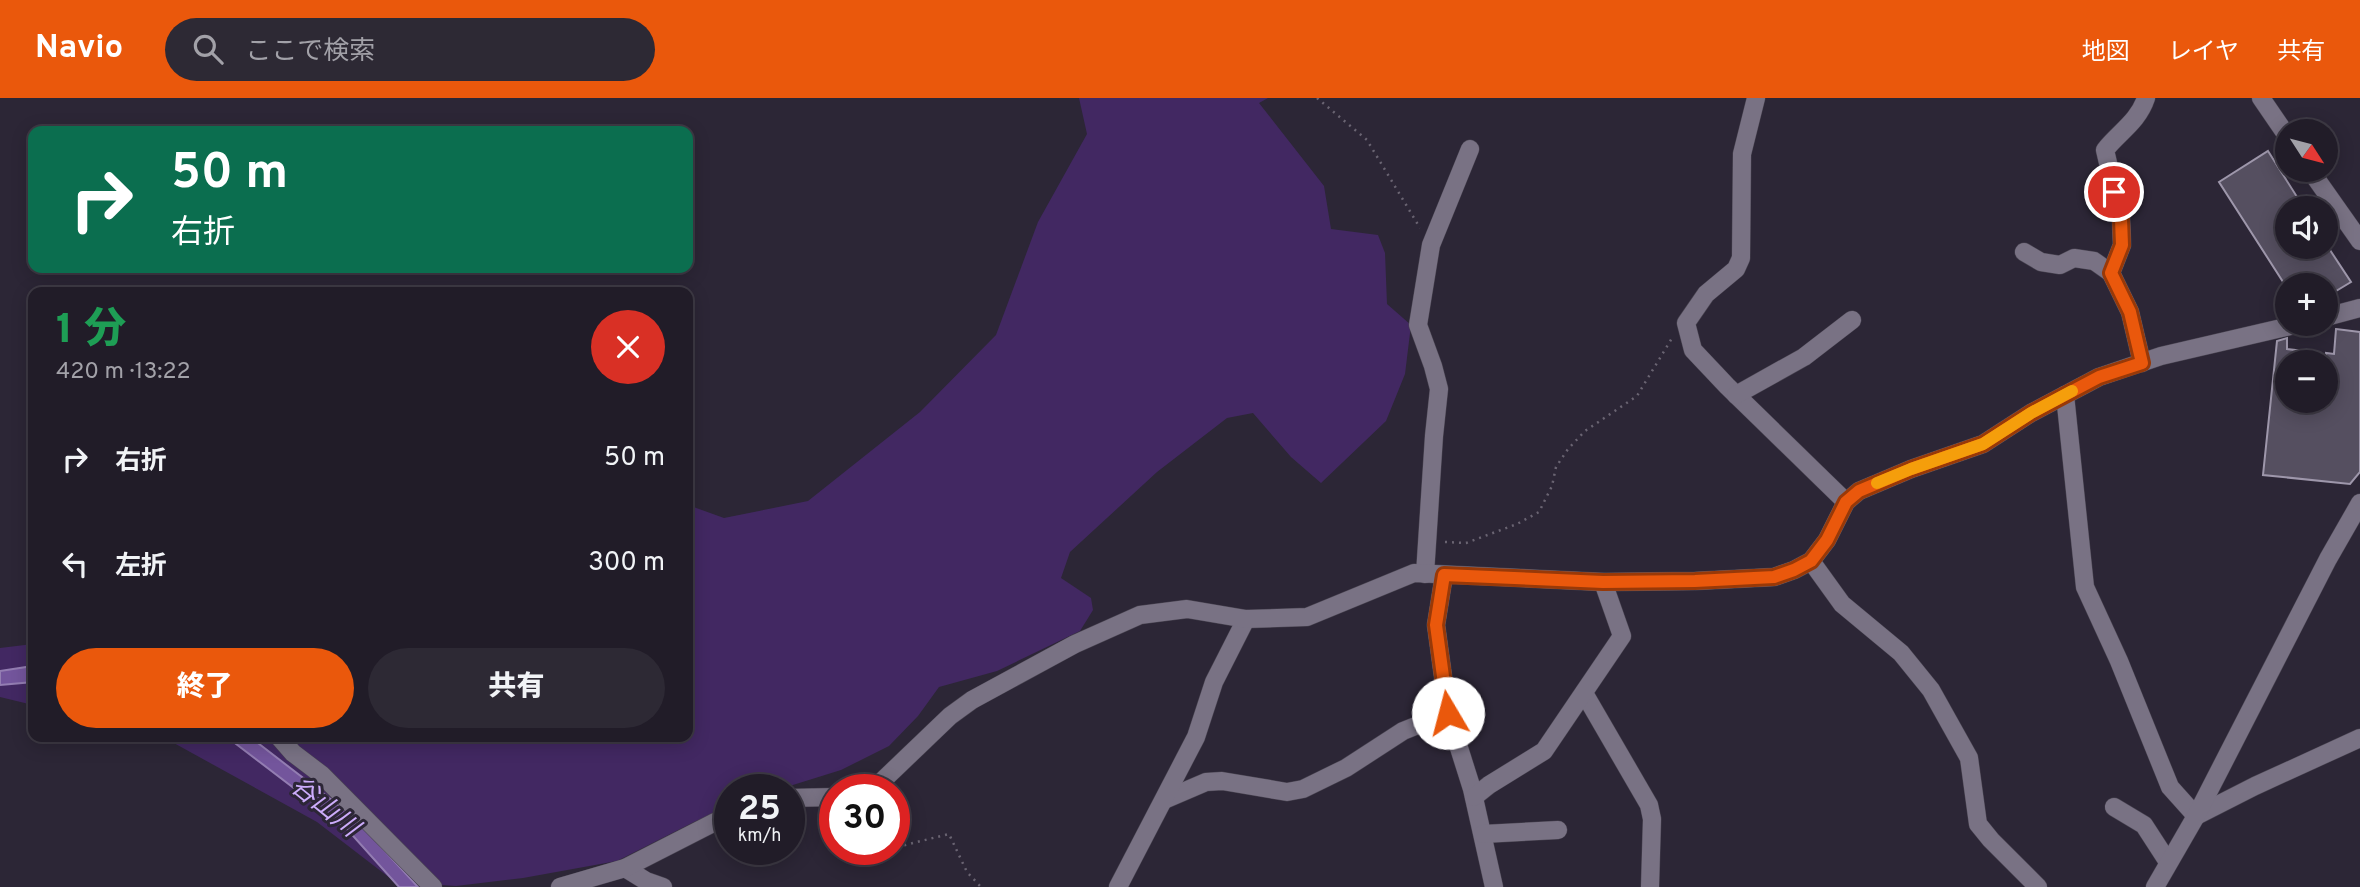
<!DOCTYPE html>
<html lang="ja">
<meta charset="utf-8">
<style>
:root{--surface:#211c28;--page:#2d2934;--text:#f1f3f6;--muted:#a2a1a8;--line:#3e3a45;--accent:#ea580c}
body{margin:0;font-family:Overpass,"Noto Sans JP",sans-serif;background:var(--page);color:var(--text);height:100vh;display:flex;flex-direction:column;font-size:26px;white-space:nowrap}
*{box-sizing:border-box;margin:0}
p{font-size:23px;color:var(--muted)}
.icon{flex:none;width:38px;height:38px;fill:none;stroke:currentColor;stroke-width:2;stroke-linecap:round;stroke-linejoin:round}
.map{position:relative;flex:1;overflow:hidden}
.drawer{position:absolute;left:28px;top:189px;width:665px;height:455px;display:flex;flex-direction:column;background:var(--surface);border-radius:14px;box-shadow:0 4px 18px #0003,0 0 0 2px var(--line)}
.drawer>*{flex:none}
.guide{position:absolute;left:28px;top:28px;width:665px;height:147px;border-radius:14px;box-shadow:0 4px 18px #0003,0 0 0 2px var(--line);background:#0b6e4f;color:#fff;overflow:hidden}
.needle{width:46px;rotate:126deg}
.controls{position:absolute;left:2275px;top:21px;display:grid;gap:14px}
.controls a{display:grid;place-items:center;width:63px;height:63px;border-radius:50%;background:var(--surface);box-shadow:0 4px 18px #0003,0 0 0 2px var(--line);font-size:35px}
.speed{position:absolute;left:714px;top:676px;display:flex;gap:14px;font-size:35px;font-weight:700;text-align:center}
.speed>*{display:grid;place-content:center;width:91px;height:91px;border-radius:50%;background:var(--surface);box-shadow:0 4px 18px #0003,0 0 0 2px var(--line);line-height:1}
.speed small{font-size:18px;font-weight:400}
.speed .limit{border:10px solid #d22;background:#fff;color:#111}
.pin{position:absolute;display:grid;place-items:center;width:60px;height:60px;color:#fff;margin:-30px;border:4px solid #fff;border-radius:50%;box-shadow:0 2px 7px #0007}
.me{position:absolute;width:77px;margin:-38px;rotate:352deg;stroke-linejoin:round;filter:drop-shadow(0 0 5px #0008)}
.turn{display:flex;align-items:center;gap:24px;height:147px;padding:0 28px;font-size:32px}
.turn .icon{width:91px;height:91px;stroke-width:2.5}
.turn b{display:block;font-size:49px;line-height:60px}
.round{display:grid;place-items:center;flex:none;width:74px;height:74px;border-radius:37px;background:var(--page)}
.head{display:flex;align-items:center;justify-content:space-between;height:119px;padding:0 28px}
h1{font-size:42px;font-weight:800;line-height:52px;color:#1e9e55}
.cta{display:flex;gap:14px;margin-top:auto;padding:14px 28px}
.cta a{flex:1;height:80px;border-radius:42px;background:var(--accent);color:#fff;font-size:28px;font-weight:800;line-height:80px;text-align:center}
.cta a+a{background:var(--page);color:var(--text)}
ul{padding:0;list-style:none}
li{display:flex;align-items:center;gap:21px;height:105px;padding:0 28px}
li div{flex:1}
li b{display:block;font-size:26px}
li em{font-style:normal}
header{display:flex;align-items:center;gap:42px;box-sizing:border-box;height:98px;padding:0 35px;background:var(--accent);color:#fff}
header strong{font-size:33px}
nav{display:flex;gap:38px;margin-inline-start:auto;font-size:24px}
.search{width:490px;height:63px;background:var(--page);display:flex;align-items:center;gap:18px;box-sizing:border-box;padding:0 24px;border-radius:38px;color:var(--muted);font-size:26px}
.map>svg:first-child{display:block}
.green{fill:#422862}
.water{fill:#73559c;stroke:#937db2;stroke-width:2}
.building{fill:#554f60;stroke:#9e97ab;stroke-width:2}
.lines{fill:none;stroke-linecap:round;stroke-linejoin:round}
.minor-casing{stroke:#494451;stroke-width:19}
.tertiary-casing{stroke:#494451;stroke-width:19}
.path{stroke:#6a6472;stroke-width:2.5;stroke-dasharray:2 5;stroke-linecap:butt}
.minor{stroke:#797284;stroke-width:18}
.tertiary{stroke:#797284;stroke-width:18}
.route-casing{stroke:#983908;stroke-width:18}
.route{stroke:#ea580c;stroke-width:12}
.slow{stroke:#f59e0b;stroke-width:12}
.labels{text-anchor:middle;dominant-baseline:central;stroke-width:6;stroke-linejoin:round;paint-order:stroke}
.water-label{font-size:26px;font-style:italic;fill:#ccacfb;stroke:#2c2636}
</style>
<header>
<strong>Navio</strong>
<div class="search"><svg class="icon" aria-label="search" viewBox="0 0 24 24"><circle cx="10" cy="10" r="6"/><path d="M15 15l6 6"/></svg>ここで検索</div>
<nav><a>地図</a><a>レイヤ</a><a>共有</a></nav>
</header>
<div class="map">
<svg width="2360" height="789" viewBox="0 0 2360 789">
<rect width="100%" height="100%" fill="#2c2636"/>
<!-- green -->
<g class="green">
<polygon points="1079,0 1268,0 1259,5 1324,88 1331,131 1378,137 1385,155 1387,206 1411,227 1405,276 1386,323 1321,385 1291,359 1253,315 1227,320 1157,374 1070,454 1061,480 1091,500 1093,512 1080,533 997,573 939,589 918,618 889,648 841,672 780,691 730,691 730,710 696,723 617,763 523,780 456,788 395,784 317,724 163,639 688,639 688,407 724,420 808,403 920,314 996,237 1038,124 1087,36"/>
<polygon points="33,546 33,607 0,599 0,550"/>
</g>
<!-- water -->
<g class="water">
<polygon points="33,568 33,584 0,587 0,573"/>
<polygon points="227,639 250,639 354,719 418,789 399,789 346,730"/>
</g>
<!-- building -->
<g class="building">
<polygon points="2268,53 2304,110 2287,110 2287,149 2328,149 2351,184 2326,199 2326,187 2285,187 2219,84"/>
<polygon points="2336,231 2360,234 2360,374 2350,386 2263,377 2277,243 2287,240 2287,251 2321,255 2321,264 2287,264 2287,303 2326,303 2326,255 2334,256"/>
</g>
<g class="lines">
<defs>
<g id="minor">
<polyline points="1756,0 1742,56 1741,160 1736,171 1706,196 1686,225 1693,252 1727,288 1846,404"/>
<polyline points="2024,154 2041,164 2060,167 2074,160 2094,163 2111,175"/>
<path d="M2142,265L2130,214L2111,175L2122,147L2121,121L2105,52C2119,34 2138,24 2146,0"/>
<polyline points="1736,297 1804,259 1852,222"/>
<polyline points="2065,297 2085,489 2119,563 2170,689 2196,718"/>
<polyline points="1811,463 1842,506 1901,555 1931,592 1969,660 1978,726 1991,742 2038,789"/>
<polyline points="1425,476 1434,338 1439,291 1433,268 1418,227 1431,147 1470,51"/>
<polyline points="1444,477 1436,527 1448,615 1472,691 1494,789"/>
<polyline points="1584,595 1649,707 1652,721 1650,789"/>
<polyline points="279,639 293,655 322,677 433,789"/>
<polyline points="1474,699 1489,687 1544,653 1622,538 1603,484"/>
<polyline points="1164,702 1206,684 1222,683 1287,694 1303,691 1346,670 1403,633 1448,615"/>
<polyline points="2114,709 2144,727 2168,764"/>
<polyline points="2196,718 2255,688 2360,640"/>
<polyline points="1483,736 1558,732"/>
<polyline points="625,770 646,783 663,789"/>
<polyline points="1118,789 1196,639 1214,584 1246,521"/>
<polyline points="2155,789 2196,718 2328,461 2360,405"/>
</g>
<g id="tertiary">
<polyline points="2261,0 2287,38"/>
<polyline points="2310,72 2360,143"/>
<polyline points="2326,219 2360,210"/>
<polyline points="869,691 878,687 950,618 972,602 1075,546 1140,517 1187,511 1246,521 1307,519 1414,475 1603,484 1695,483 1774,479 1794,472 1811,463 1827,442 1846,404 1859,393 1911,371 1983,346 2031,315 2099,279 2161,258 2299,226"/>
<polyline points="789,700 835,699"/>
<polyline points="560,789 625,770 715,724 730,719"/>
</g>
</defs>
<!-- minor casing -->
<use href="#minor" class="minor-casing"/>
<!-- tertiary casing -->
<use href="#tertiary" class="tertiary-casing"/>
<!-- path -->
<g class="path">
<polyline points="1317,0 1367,42 1420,130"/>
<polyline points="1445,444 1466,445 1517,426 1539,414 1552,388 1556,369 1568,351 1585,333 1637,298 1672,240"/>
<polyline points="894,740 901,748 949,736 967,774 981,789"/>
</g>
<!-- minor -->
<use href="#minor" class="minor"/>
<!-- tertiary -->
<use href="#tertiary" class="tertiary"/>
</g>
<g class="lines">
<defs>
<polyline id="route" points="1448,615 1436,527 1444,477 1603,484 1695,483 1774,479 1794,472 1811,463 1827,442 1846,404 1859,393 1911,371 1983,346 2031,315 2099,279 2142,265 2130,214 2111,175 2122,147 2121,121 2114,94"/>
</defs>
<!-- route casing -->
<use href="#route" class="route-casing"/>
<!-- route -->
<use href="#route" class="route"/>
<!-- slow -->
<polyline class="slow" points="1877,385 1911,371 1983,346 2031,315 2072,293"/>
</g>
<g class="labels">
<!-- water labels -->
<g class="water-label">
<text transform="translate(324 710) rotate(39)">谷山川</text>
</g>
</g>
</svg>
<div class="controls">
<a><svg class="needle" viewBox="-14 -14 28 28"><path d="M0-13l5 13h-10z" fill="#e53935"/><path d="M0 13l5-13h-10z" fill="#a2a1a8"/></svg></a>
<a><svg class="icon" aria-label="sound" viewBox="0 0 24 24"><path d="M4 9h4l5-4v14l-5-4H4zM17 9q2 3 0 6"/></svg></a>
<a>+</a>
<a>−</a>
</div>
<div class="speed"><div>25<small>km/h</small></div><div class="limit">30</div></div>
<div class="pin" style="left:2114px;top:94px;background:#d93025"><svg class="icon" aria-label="arrive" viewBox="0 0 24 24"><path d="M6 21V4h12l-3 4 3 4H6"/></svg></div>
<svg class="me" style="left:1448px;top:615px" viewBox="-20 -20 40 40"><circle r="19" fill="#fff"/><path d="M0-13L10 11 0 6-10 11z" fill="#ea580c"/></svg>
<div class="guide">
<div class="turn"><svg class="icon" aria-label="right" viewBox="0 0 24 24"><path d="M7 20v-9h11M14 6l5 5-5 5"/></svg><div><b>50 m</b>右折</div></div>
</div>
<section class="drawer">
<div class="head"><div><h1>1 分</h1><p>420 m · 13:22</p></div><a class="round" style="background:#d93025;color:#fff"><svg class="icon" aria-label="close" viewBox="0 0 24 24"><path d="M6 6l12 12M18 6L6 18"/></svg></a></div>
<ul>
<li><svg class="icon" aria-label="right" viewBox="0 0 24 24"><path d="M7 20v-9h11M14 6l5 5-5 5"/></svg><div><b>右折</b></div><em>50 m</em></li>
<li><svg class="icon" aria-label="left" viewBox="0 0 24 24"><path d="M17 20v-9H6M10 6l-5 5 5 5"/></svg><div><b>左折</b></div><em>300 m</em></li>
</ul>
<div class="cta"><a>終了</a><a>共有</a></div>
</section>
</div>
